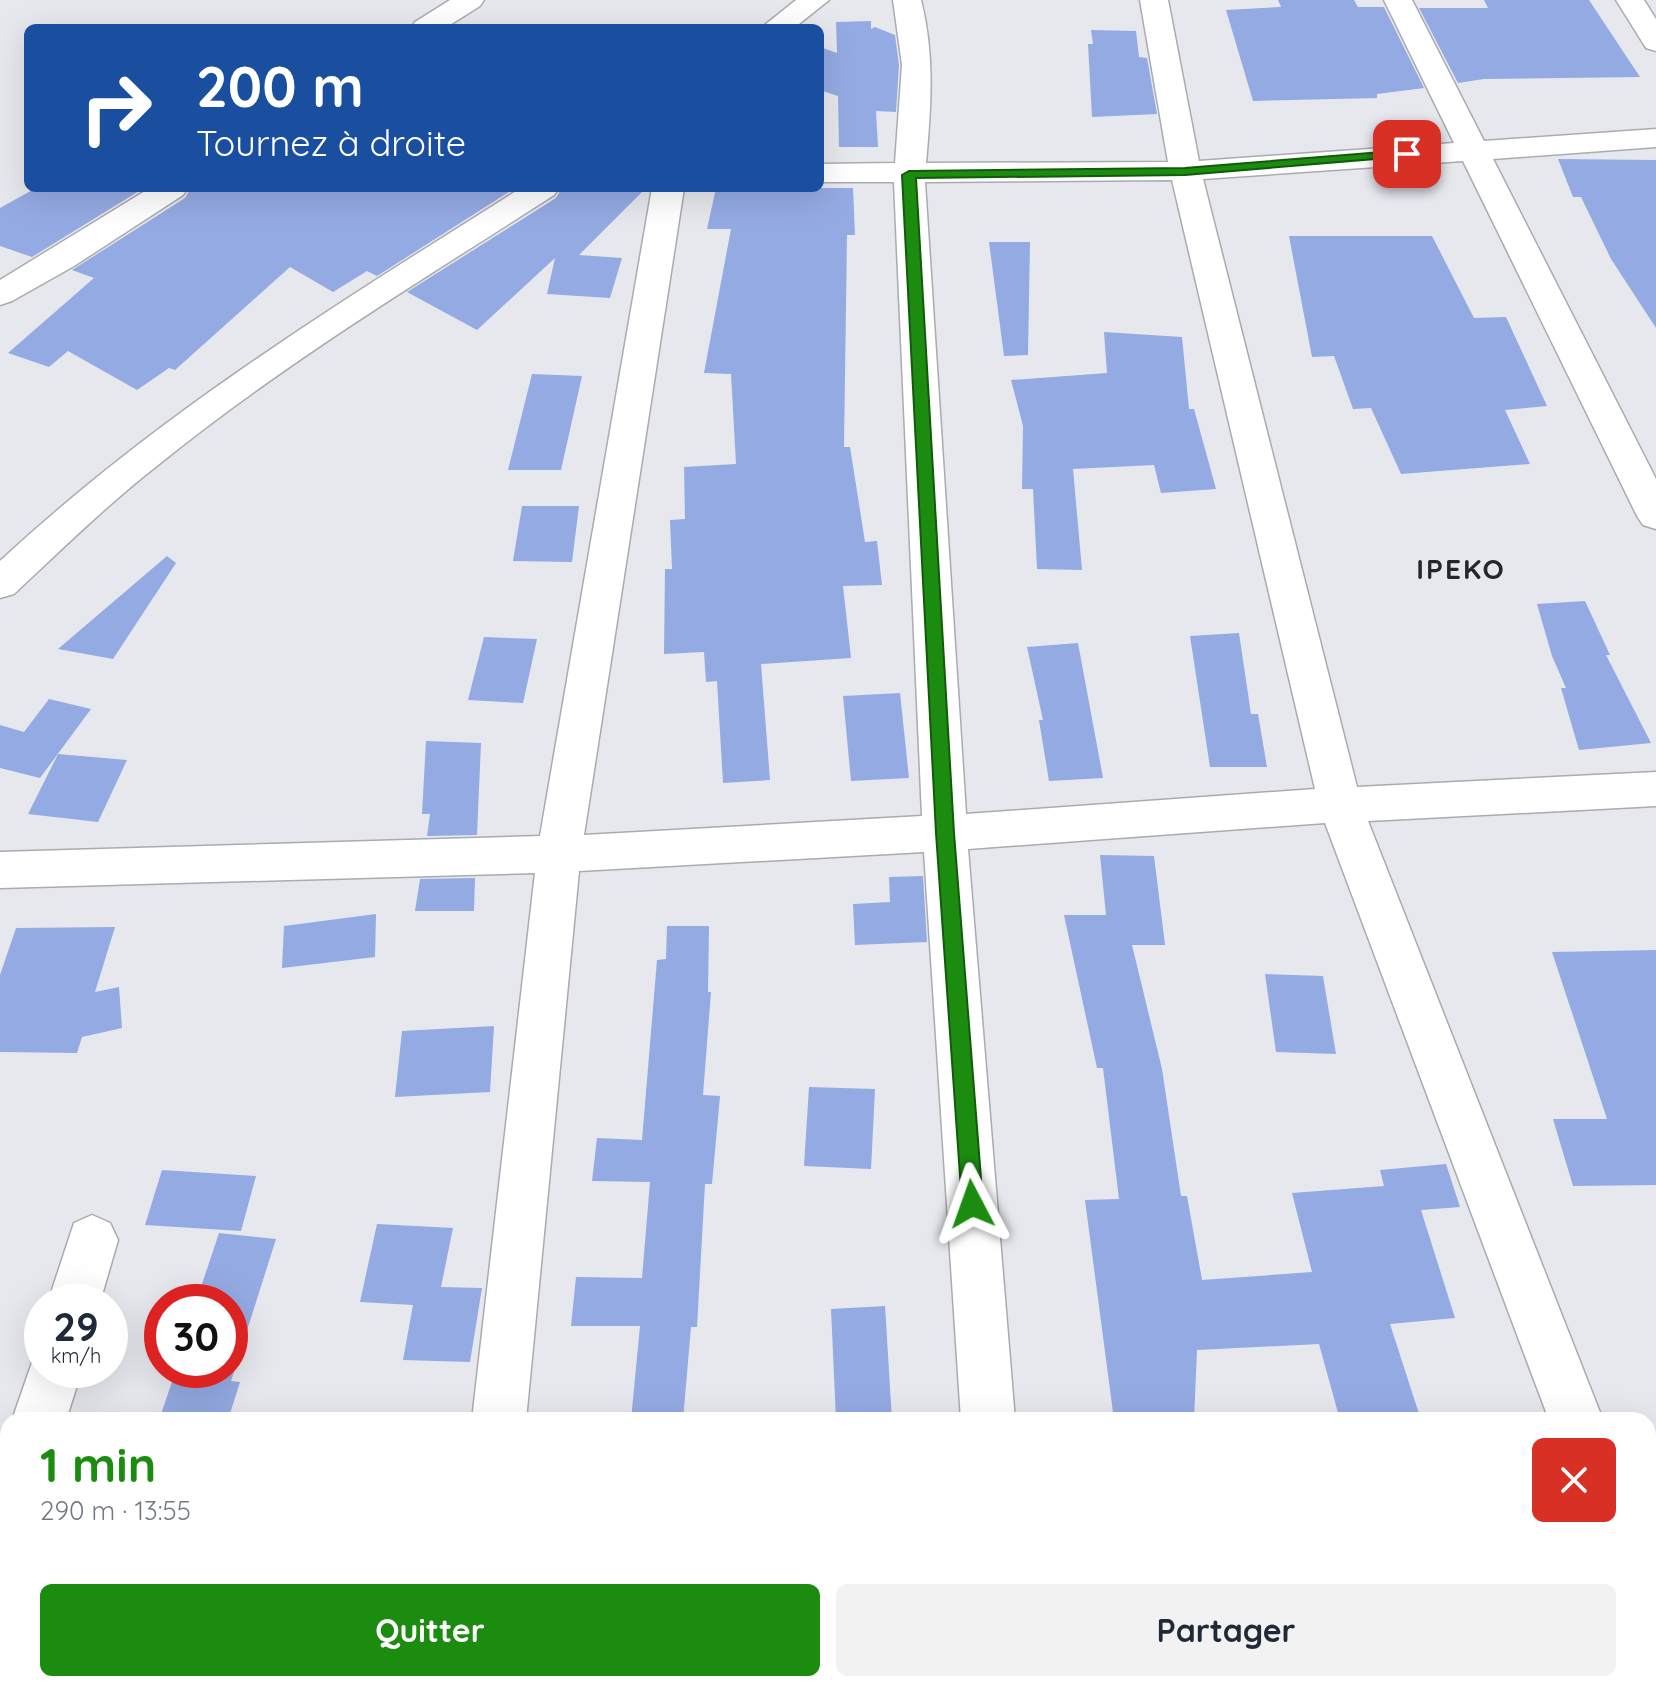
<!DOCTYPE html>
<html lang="fr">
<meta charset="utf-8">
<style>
:root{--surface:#fff;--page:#f2f2f3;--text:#1f2937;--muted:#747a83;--accent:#1c8c10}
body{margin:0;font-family:Quicksand,sans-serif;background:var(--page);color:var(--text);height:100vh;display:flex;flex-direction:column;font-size:30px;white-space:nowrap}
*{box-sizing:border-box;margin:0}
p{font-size:26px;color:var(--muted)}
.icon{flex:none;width:44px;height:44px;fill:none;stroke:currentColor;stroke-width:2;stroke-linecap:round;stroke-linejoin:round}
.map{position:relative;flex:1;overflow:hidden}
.panel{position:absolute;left:0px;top:1412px;width:1656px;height:280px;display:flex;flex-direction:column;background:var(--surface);border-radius:24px 24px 0 0;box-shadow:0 8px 32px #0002}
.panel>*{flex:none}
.guide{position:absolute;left:24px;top:24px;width:800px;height:168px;border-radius:12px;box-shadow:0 8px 32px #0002;background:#1a4fa0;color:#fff;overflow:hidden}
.speed{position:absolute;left:24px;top:1284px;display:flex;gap:16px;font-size:40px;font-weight:700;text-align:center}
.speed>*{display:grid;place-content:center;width:104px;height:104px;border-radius:50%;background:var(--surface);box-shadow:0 8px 32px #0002;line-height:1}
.speed small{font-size:20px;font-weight:400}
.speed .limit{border:12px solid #d22;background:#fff;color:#111}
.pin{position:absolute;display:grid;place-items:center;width:68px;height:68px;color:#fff;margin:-34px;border-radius:16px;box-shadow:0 4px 12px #0006}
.me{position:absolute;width:88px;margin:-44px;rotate:356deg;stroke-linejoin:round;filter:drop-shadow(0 0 6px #0008)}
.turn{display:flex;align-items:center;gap:28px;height:168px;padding:0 40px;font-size:36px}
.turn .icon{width:104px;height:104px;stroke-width:2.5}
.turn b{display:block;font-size:56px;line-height:68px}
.round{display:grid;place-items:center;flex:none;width:84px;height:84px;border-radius:12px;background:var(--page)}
.overview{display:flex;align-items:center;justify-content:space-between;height:136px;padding:0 40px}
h1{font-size:48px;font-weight:800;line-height:60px;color:var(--accent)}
.button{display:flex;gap:16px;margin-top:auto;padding:16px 40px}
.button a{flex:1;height:92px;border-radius:12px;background:var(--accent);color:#fff;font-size:32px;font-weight:800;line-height:92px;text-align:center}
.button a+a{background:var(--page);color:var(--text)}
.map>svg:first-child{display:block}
.building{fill:#94aae2}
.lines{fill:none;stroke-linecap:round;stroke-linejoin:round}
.minor-casing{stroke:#a9abb0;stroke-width:3}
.minor{fill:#fff;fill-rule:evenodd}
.route{fill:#1c8c10;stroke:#125b0a;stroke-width:2}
.labels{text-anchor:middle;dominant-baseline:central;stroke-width:7;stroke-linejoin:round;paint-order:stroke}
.district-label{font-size:28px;font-weight:bold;letter-spacing:2px;fill:#252628;stroke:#e6e8ee}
</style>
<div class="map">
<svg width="1656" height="1692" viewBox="0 0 1656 1692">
<rect width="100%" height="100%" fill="#e6e8ee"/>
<!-- building -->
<g class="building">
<polygon points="1278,0 1354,0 1358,7 1384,7 1424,88 1377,94 1377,98 1253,101 1226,10 1281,7"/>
<polygon points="1484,0 1589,0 1640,77 1484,79 1458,83 1419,8 1488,8"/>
<polygon points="871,21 871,29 875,27 895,35 899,65 896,112 876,111 878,147 839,147 838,96 820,90 820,47 837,53 836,22"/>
<polygon points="1091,30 1136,31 1139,57 1147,58 1157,114 1092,117 1088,44 1093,44"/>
<polygon points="1558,159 1656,160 1656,328 1611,259 1581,197 1573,197"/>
<polygon points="36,188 144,188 32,257 0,246 0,208"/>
<polygon points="191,188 515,188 377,276 367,271 333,292 290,267 175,370 169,368 137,390 68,351 49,367 8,353 94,278 72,270 185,198"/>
<polygon points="562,188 646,188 579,255 622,258 610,298 547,294 555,258 477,330 407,292 556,198"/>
<polygon points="716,188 853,188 855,235 847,235 844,447 850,447 865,542 877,541 882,585 843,586 851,658 761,664 770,780 723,783 717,681 706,682 704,652 664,654 665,569 672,569 670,520 685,519 684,467 736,464 731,374 704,373 731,229 707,229"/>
<polygon points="1289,236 1432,236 1474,318 1506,317 1547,406 1505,410 1530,464 1401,474 1371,408 1353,409 1334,356 1312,357"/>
<polygon points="989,242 1030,242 1028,355 1004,356"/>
<polygon points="1104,332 1182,337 1189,409 1194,409 1216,489 1161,493 1154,465 1073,469 1082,570 1037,569 1033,489 1022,489 1023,426 1011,380 1107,373"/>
<polygon points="532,374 582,376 561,470 508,470"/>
<polygon points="522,506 579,506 572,562 513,561"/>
<polygon points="167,556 176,563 113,659 58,649"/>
<polygon points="1585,601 1610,655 1606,655 1651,743 1579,750 1561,688 1566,688 1552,656 1537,604"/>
<polygon points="1239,633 1251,714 1258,714 1267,767 1210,767 1190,636"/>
<polygon points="484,637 537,639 523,703 468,700"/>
<polygon points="1078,643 1103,778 1049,781 1039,720 1043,720 1027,647"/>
<polygon points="900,693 909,778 851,781 843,696"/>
<polygon points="49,699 91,709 40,778 0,768 0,725 24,732"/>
<polygon points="426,741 481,743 477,835 427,836 430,814 422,814"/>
<polygon points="58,754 127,760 98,822 28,814"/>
<polygon points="1100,855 1154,856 1165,945 1132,945 1162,1069 1181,1196 1187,1196 1202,1280 1312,1272 1292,1193 1384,1186 1380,1170 1446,1164 1460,1207 1421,1210 1455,1318 1390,1324 1421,1420 1340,1420 1319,1344 1197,1350 1194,1420 1114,1420 1085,1200 1119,1199 1103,1068 1097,1068 1064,915 1106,915"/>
<polygon points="923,876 927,942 855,945 853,904 890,902 889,877"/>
<polygon points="475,878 474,911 415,911 420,879"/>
<polygon points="376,914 375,957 282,968 284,926"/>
<polygon points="667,926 709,926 708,992 711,992 703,1095 720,1096 712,1184 705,1184 697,1327 691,1327 683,1420 631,1420 640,1326 571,1326 576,1277 642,1278 650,1182 592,1181 597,1138 642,1140 657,960 666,959"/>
<polygon points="115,927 95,992 119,987 122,1028 82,1037 77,1053 0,1052 0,975 16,928"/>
<polygon points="1656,950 1656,1185 1573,1186 1553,1119 1607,1119 1552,952"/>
<polygon points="1265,974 1323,976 1336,1054 1276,1052"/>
<polygon points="494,1026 490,1092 395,1097 402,1031"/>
<polygon points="809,1087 875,1089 871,1169 804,1166"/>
<polygon points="162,1170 256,1176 241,1231 145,1225"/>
<polygon points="377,1224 453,1228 441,1287 482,1288 470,1362 403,1360 413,1305 360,1302"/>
<polygon points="219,1233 276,1239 231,1381 240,1382 228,1420 159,1420 176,1370 230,1370 230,1302 196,1302"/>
<polygon points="885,1306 892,1420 836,1420 831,1309"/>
</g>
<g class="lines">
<defs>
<g id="minor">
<polygon points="450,0 484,0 480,6 445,28 411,28 415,22"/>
<polygon points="796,0 829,0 794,28 761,28"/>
<path d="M893,0H921C935,55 931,107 926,163L1168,162L1140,0H1168L1199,161L1454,143L1384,0H1412L1484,141L1656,129V147L1493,159L1656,479V529L1643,525L1637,516L1463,161L1203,179L1357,787L1656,772V806L1368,821L1603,1420H1549L1325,823L968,849L1015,1420H961L924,852L579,871L526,1420H472L535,873L0,888V852L540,836L652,188H684L584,835L922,816L894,182H820V164L895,163L902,65ZM1172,180L1315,789L966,814L925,182Z"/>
<polygon points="1616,0 1644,0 1656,19 1656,51 1646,48"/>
<polygon points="150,188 188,188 183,195 74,266 12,301 0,305 0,280"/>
<path d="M521,188H559L554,195C422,280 286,362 163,461C110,502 63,548 14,594L0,598V561C162,411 336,305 521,188Z"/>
<polygon points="92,1215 110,1223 118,1240 100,1302 48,1302 74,1223"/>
<polygon points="42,1349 42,1370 82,1370 66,1420 12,1420 36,1351"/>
<polygon points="8,1480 8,1556 0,1559 0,1483"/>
<polygon points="1648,1580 1656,1583 1656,1659 1648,1656"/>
<polygon points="441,1684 501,1684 500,1692 440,1692"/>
<polygon points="977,1684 1037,1684 1038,1692 978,1692"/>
</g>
</defs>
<!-- minor casing -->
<use href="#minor" class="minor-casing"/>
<!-- minor -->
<use href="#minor" class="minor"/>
</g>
<!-- route -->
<polygon class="route" points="1407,150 1411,151 1411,156 1185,175 916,178 954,833 983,1204 980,1211 972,1213 965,1211 962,1204 936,833 902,175 909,171 1185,168"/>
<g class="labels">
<!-- district labels -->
<g class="district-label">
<text x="1461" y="568">IPEKO</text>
</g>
</g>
</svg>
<div class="speed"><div>29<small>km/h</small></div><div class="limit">30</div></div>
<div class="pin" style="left:1407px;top:154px;background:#d93025"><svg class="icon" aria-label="arrive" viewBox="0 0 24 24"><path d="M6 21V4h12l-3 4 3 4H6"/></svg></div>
<svg class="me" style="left:972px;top:1204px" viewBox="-20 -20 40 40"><path d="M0-17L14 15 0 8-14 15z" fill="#1c8c10" stroke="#fff" stroke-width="4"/></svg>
<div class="guide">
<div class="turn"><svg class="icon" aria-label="right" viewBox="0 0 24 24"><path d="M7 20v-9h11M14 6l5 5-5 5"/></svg><div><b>200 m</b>Tournez à droite</div></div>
</div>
<section class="panel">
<div class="overview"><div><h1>1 min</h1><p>290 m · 13:55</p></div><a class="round" style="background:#d93025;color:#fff"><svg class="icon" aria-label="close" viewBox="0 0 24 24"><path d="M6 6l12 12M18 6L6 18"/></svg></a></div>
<div class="button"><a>Quitter</a><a>Partager</a></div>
</section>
</div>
